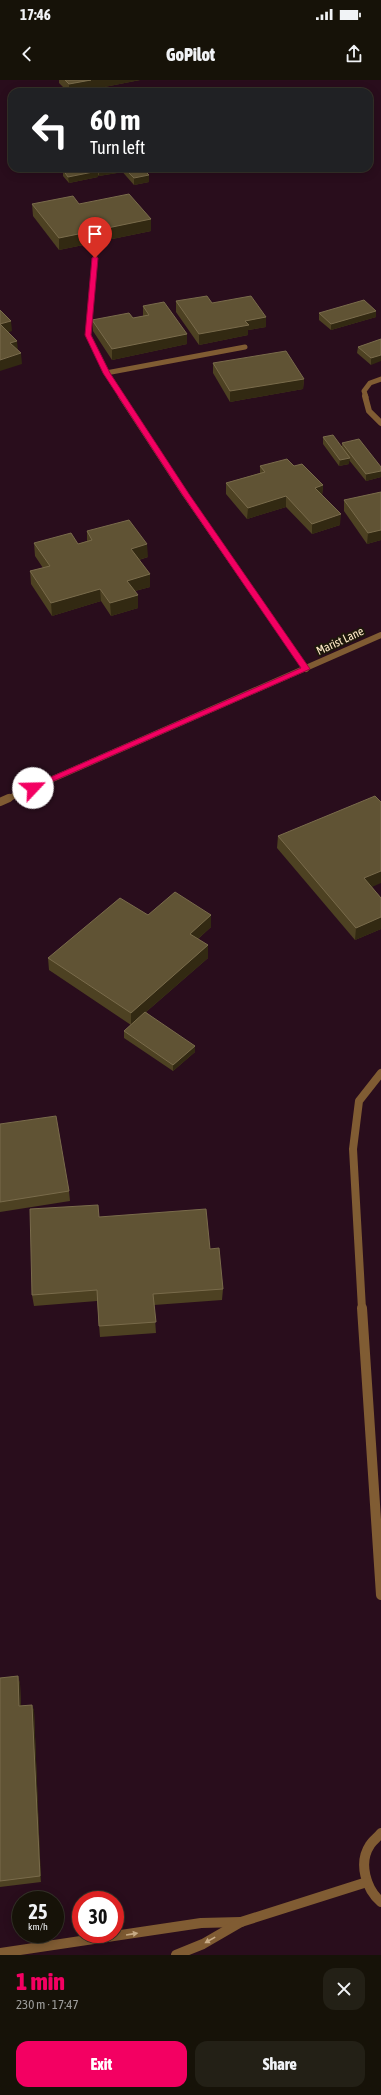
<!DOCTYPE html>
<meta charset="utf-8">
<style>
:root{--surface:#161208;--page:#232016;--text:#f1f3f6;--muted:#9e9e9c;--line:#353229;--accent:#f30062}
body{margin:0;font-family:"Asap Condensed",sans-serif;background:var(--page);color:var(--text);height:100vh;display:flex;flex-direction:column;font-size:15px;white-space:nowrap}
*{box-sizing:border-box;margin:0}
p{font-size:13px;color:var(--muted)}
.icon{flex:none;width:22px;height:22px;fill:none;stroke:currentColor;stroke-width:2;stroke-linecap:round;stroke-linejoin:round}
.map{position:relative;height:1875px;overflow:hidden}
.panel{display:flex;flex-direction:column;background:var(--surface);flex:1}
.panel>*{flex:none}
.guide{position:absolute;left:8px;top:8px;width:365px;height:84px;border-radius:12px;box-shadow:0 2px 10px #0003,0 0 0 1px var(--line);background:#202124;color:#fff;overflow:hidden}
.speed{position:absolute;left:12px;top:1811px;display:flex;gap:8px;font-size:20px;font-weight:700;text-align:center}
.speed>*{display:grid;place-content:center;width:52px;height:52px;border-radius:50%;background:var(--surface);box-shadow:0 2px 10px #0003,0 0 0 1px var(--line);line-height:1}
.speed small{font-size:10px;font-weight:400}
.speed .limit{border:6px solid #d22;background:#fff;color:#111}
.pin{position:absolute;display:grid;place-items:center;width:34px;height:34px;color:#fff;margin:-41px -17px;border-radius:50% 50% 50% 0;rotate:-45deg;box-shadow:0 0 4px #0007}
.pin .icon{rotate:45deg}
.me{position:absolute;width:44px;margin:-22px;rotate:66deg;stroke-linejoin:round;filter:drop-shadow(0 0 3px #0008)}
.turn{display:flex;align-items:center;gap:14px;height:84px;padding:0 16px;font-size:18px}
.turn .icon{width:52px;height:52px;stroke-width:2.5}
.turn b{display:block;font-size:28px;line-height:34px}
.round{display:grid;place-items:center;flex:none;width:42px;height:42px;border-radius:12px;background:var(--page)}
.head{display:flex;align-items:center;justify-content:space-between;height:68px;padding:0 16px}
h1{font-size:24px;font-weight:800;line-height:30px;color:var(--accent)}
.action{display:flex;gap:8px;margin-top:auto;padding:8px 16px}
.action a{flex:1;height:46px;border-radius:12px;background:var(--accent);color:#fff;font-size:16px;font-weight:800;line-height:46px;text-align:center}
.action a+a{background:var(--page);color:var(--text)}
.status{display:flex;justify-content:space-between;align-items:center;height:28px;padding:0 20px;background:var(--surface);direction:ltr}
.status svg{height:11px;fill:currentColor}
header{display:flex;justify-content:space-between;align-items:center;height:52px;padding:0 16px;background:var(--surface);font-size:18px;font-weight:800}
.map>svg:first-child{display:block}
.green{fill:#290d1c;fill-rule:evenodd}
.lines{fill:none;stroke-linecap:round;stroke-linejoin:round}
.service-far1{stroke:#805c33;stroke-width:5}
.service{stroke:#805c33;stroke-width:6}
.minor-far2{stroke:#805c33;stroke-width:6}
.minor-far1{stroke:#805c33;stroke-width:8}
.minor{stroke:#805c33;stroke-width:10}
.wall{fill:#4d4122}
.shaded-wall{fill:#322912}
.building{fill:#605334;stroke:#796b4b}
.oneway{fill:#c6aa85}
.route{fill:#f30062;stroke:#9e0040}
.labels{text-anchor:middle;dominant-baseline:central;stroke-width:4;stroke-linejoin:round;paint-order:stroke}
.street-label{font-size:12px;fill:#ffeac8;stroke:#1e180b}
</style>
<div class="status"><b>17:46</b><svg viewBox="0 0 49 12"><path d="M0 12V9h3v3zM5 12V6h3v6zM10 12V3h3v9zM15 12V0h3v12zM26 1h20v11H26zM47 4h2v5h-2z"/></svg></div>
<header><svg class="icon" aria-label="back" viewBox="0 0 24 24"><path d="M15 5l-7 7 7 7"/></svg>GoPilot<svg class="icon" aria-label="share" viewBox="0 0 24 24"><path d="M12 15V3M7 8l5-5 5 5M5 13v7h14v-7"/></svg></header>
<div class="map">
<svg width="381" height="1875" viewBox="0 0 381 1875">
<rect width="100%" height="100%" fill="#1e180b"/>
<!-- green -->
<path class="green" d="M0,0H381V1875H0ZM12,12H369V88H12ZM21,1820H55V1854H21ZM81,1820H115V1854H81Z"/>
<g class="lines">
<!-- service-far1 -->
<g class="service-far1">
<polyline points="95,178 88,255 106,293"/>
<polyline points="122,317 106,293 245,267"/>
<polyline points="366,317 364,311 370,303 381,299"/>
</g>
<!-- service -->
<g class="service">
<polyline points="121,316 185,414 306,589"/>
<polyline points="365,316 369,331 381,343"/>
</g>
<!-- minor-far2 -->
<polyline class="minor-far2" points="7,719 381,555"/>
<!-- minor-far1 -->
<g class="minor-far1">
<polyline points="0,722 9,718"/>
<polyline points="362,1229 353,1069 359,1021 381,993"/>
</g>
<!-- minor -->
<g class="minor">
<polyline points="362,1228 381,1515"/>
<path d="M381,1753C378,1757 373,1760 370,1765C358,1783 366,1809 381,1822"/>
<polyline points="0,1873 201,1843 241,1842"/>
<polyline points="176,1875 203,1864 241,1842 367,1802"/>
</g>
</g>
<!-- wall -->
<g class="wall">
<polygon points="59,0 140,0 79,12 68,12 59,3"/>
<polygon points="72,88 117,88 117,93 99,96 98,95 98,97 69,103 63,96 63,90"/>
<polygon points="119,88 142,88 149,95 149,102 134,105"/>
<polygon points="32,124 79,124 151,139 151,151 59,170 33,136"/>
<polygon points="176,221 212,223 266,237 266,247 248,250 248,255 199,265 176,232"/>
<polygon points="143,226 187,254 187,264 112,280 93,251 92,240 133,238 143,236"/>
<polygon points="319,233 376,237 331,250 319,240"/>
<polygon points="381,259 371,285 357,273 358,267"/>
<polygon points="213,283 304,299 303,309 230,322 213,293"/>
<polygon points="323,357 342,367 342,363 381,387 381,397 366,401 349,380 349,384 339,386 323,364"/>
<polygon points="260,386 294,386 323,405 322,416 340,445 312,454 286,427 247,439 226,414 226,403 260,393"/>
<polygon points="381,412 381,460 367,464 344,431 344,420"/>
<polygon points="87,451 148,477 139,480 150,494 150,507 135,511 138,528 111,536 101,521 52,536 31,504 30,491 43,488 35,476 34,463 78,464 87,461"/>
<polygon points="278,756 372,807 381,818 381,849 355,860 277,768"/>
<polygon points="148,835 211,835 211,847 198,859 208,865 208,878 146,932 195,972 173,991 124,958 124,951 131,945 49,890 48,878"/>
<polygon points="0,1044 69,1111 70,1121 0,1132"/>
<polygon points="99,1137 210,1169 223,1209 222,1220 154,1225 156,1253 100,1257 97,1221 34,1226 32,1215"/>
<polygon points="18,1596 20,1604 21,1626 32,1625 34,1631 41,1802 0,1807 0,1598"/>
</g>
<!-- shaded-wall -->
<g class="shaded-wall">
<polygon points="91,0 140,0 79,12 69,12 69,4"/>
<polygon points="109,88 117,88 117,93 99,96 99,90"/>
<polygon points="98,91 98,97 69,103 68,97"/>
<polygon points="149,95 149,102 134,105 134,98"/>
<polygon points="151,139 151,151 59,170 59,158"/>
<polygon points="376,231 376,237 331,250 331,244"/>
<polygon points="266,237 266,247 248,250 248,255 199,265 199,254 245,241"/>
<polygon points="11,241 12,251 1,255 0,244"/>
<polygon points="187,254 187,264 112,280 112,269"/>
<polygon points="17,261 18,271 10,263"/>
<polygon points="21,273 22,284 0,291 0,280"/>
<polygon points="381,275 381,281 371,285 371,278"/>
<polygon points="304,299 303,309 230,322 230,311"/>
<polygon points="350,378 349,384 339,386 340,380"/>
<polygon points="381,391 381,397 366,401 366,394"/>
<polygon points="323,405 322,416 315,408"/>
<polygon points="286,416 286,427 247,439 248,428"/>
<polygon points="341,434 340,445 312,454 312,444"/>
<polygon points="381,450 381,460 367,464 368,453"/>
<polygon points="147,464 148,477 131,482 131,469"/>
<polygon points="150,494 150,507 127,513 127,501"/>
<polygon points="100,509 101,521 52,536 51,523"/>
<polygon points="138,515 138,528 111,536 110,523"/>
<polygon points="381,791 381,803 363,811 364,798"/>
<polygon points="211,835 211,847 190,866 190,854"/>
<polygon points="381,837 381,849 355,860 356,848"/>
<polygon points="208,865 208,878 131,945 131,933"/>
<polygon points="195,966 195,972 173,991 173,985"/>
<polygon points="18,1596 20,1604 21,1633 19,1626"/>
<polygon points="32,1625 34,1631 41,1802 40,1796"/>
</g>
<!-- building -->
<g class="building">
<polygon points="65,0 91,0 69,4"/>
<polygon points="72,88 95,88 98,91 68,97 63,90"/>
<polygon points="98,88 109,88 99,90"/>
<polygon points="124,88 142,88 149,95 134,98"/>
<polygon points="129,114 151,139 59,158 32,124 73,116 79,124"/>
<polygon points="207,216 212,223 251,216 266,237 245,241 249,245 199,254 176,221"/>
<polygon points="364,220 376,231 331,244 319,233"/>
<polygon points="164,222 187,254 112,269 92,240 129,233 133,238 149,235 143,226"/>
<polygon points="0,230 11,241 0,244 17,261 10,263 21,273 0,280"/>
<polygon points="381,259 381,275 371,278 358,267"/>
<polygon points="286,271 304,299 230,311 213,283"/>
<polygon points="333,355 350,378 340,380 323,357"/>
<polygon points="359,359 381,387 381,391 366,394 342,363"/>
<polygon points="287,379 294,386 302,384 323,405 315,408 341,434 312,444 286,416 248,428 226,403 265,392 260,386"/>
<polygon points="381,412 381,450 368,453 344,420"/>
<polygon points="129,440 147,464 131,469 150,494 127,501 138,515 110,523 100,509 51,523 30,491 50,486 34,463 71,453 78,464 92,460 87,451"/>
<polygon points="375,716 381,722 381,791 364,798 381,818 381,837 356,848 278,756"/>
<polygon points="175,812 211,835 190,854 208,865 131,933 48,878 120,818 148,835"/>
<polygon points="145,932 195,966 173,985 124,951"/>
<polygon points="56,1036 69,1111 0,1122 0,1044"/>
<polygon points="98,1125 99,1137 206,1129 210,1169 219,1168 223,1209 153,1214 156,1242 99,1246 97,1210 32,1215 30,1129"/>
<polygon points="18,1596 19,1626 32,1625 40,1796 0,1801 0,1598"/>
</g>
<!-- one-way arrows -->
<defs><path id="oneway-solid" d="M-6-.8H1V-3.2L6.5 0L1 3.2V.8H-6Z"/></defs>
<g class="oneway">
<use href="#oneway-solid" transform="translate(132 1854) rotate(-9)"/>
<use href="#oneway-solid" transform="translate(210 1860) rotate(151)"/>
</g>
<!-- route -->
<polygon class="route" points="95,176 98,178 91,255 110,293 189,414 310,589 33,710 30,709 30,706 301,588 182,414 103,293 85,255 92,178"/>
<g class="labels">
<!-- street labels -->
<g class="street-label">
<text transform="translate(340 561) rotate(-25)">Marist Lane</text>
</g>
</g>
</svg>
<div class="speed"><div>25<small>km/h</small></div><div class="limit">30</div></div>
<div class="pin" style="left:95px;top:178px;background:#d93025"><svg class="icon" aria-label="arrive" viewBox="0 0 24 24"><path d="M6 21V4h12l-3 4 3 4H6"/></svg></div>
<svg class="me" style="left:33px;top:708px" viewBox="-20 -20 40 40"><circle r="19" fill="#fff"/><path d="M0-13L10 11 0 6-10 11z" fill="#f30062"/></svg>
<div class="guide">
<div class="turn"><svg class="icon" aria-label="left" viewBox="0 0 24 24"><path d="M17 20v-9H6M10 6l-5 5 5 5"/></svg><div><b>60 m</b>Turn left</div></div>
</div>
</div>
<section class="panel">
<div class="head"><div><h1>1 min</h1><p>230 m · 17:47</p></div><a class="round"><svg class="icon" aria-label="close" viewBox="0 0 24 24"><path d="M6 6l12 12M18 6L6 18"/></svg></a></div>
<div class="action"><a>Exit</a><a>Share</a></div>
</section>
